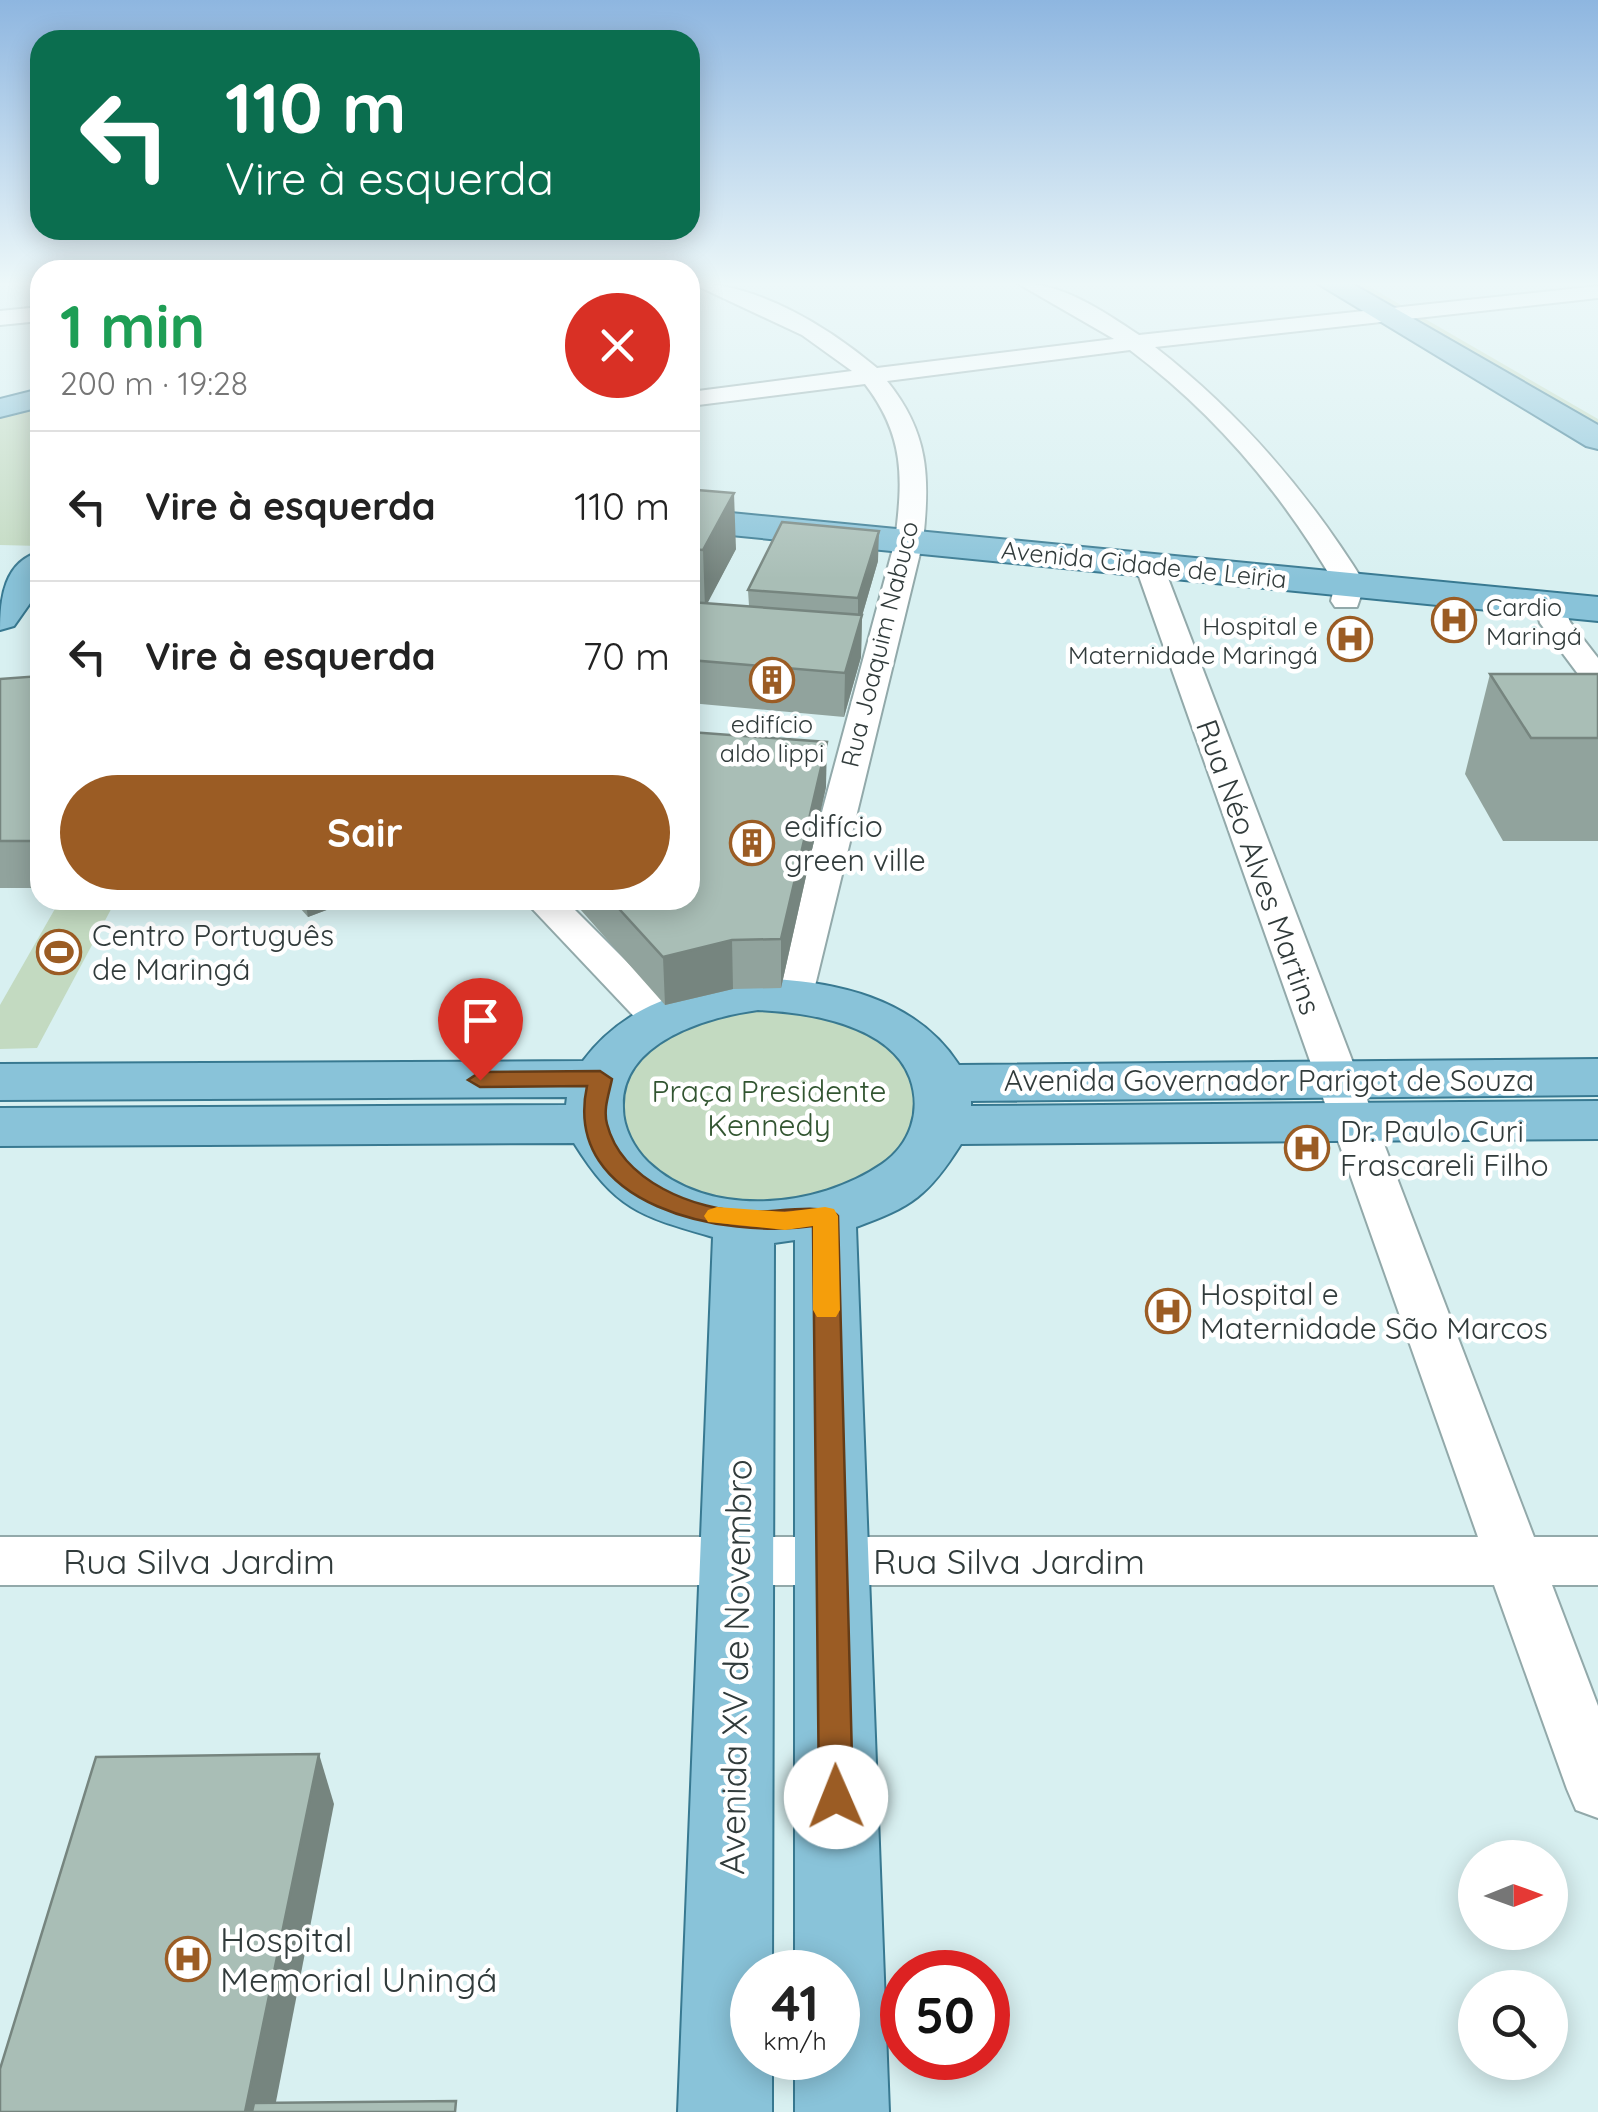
<!DOCTYPE html>
<html lang="pt">
<meta charset="utf-8">
<style>
:root{--surface:#fff;--page:#f6f6f6;--text:#222;--muted:#767676;--line:#e0e0e0;--accent:#9b5c24}
body{margin:0;font-family:Quicksand,sans-serif;background:var(--page);color:var(--text);height:100vh;display:flex;flex-direction:column;font-size:38px;white-space:nowrap}
*{box-sizing:border-box;margin:0}
p{font-size:32px;color:var(--muted)}
.icon{flex:none;width:55px;height:55px;fill:none;stroke:currentColor;stroke-width:2;stroke-linecap:round;stroke-linejoin:round}
.map{position:relative;flex:1;overflow:hidden}
.panel{position:absolute;left:30px;top:260px;width:670px;height:650px;display:flex;flex-direction:column;background:var(--surface);border-radius:30px;box-shadow:0 5px 25px #0003}
.panel>*{flex:none}
.banner{position:absolute;left:30px;top:30px;width:670px;height:210px;border-radius:30px;box-shadow:0 5px 25px #0003;background:#0b6e4f;color:#fff;overflow:hidden}
.needle{width:65px;rotate:89deg}
.controls{position:absolute;left:1458px;top:1840px;display:grid;gap:20px}
.controls a{display:grid;place-items:center;width:110px;height:110px;border-radius:50%;background:var(--surface);box-shadow:0 5px 25px #0003;font-size:50px}
.speed{position:absolute;left:730px;top:1950px;display:flex;gap:20px;font-size:50px;font-weight:700;text-align:center}
.speed>*{display:grid;place-content:center;width:130px;height:130px;border-radius:50%;background:var(--surface);box-shadow:0 5px 25px #0003;line-height:1}
.speed small{font-size:25px;font-weight:400}
.speed .limit{border:15px solid #d22;background:#fff;color:#111}
.pin{position:absolute;display:grid;place-items:center;width:85px;height:85px;color:#fff;margin:-102px -42px;border-radius:50% 50% 50% 0;rotate:-45deg;box-shadow:0 0 10px #0007}
.pin .icon{rotate:45deg}
.me{position:absolute;width:110px;margin:-55px;rotate:359deg;stroke-linejoin:round;filter:drop-shadow(0 0 8px #0008)}
.turn{display:flex;align-items:center;gap:35px;height:210px;padding:0 30px;font-size:45px}
.turn .icon{width:130px;height:130px;stroke-width:2.5}
.turn b{display:block;font-size:70px;line-height:85px}
.round{display:grid;place-items:center;flex:none;width:105px;height:105px;border-radius:52px;background:var(--page)}
.overview{display:flex;align-items:center;justify-content:space-between;height:170px;padding:0 30px}
h1{font-size:60px;font-weight:800;line-height:75px;color:#1e9e55}
.primary-button{display:flex;gap:20px;margin-top:auto;padding:20px 30px}
.primary-button a{flex:1;height:115px;border-radius:60px;background:var(--accent);color:#fff;font-size:40px;font-weight:800;line-height:115px;text-align:center}
ul{padding:0;list-style:none}
li{display:flex;align-items:center;gap:30px;height:150px;padding:0 30px;border-top:2px solid var(--line)}
li div{flex:1}
li b{display:block;font-size:38px}
li em{font-style:normal}
.map>svg:first-child{display:block}
.green{fill:#c3dac1}
.lines{fill:none;stroke-linecap:round;stroke-linejoin:round}
.minor-casing{stroke:#92a9aa;stroke-width:4}
.major-casing{stroke:#387991;stroke-width:4}
.minor{fill:#fff;fill-rule:evenodd}
.major{fill:#89c3d9;fill-rule:evenodd}
.wall{fill:#91a39d}
.shaded-wall{fill:#76857f}
.building{fill:#a9beb6;stroke:#76857f;stroke-width:2.5}
.route{fill:#9b5c24;stroke:#653c17;stroke-width:2.5}
.slow{fill:#f59e0b}
.labels{text-anchor:middle;dominant-baseline:central;stroke-width:9;stroke-linejoin:round;paint-order:stroke}
.far-street-label{font-size:25px;fill:#313b3b;stroke:#fff}
.far-poi-label{font-size:25px;fill:#313b3b;stroke:#fff;text-anchor:start}
.poi-label{font-size:30px;fill:#313b3b;stroke:#fff;text-anchor:start}
.street-label{font-size:30px;fill:#313b3b;stroke:#fff}
.park-label{font-size:30px;fill:#325531;stroke:#fff}
.near-street-label{font-size:35px;fill:#313b3b;stroke:#fff}
.near-poi-label{font-size:35px;fill:#313b3b;stroke:#fff;text-anchor:start}
</style>
<div class="map">
<svg width="1598" height="2112" viewBox="0 0 1598 2112">
<rect width="100%" height="100%" fill="#d8f0f1"/>
<!-- green -->
<g class="green">
<polygon points="1340,283 1363,283 1598,419 1598,435"/>
<polygon points="40,398 40,546 0,545 0,408"/>
<polygon points="60,900 116,900 37,1048 0,1049 0,1005"/>
<polygon points="826,999 940,1083 882,1194 701,1214 594,1109 660,1019"/>
</g>
<g class="lines">
<defs>
<g id="minor">
<path d="M691,283C757,283 827,326 877,368L1114,339L1017,283C1063,283 1101,310 1139,335L1598,286V298L1155,347C1241,414 1308,492 1365,584L1357,607H1335L1331,601L1335,584C1282,493 1215,414 1130,350L887,381C929,433 930,477 923,541L813,994L807,1003L793,1006L779,1003L773,994L895,541C903,479 905,436 865,384L690,406V392L852,371L802,335Z"/>
<polygon points="40,307 40,321 0,325 0,311"/>
<polygon points="1149,556 1159,559 1163,565 1534,1537 1598,1537 1598,1585 1552,1585 1598,1706 1598,1818 1576,1810 1567,1789 1494,1585 0,1585 0,1537 1478,1537 1135,565 1139,559"/>
<polygon points="1550,595 1561,598 1570,622 1598,658 1598,689 1587,686 1540,623 1535,604 1539,598"/>
<polygon points="524,900 565,900 675,1010 681,1019 675,1028 660,1032 645,1028"/>
</g>
<g id="major">
<polygon points="1317,283 1351,283 1598,425 1598,449 1586,446"/>
<polygon points="40,389 40,407 0,417 0,399"/>
<polygon points="690,509 1598,597 1598,621 690,531"/>
<path d="M40,552V589L14,626L0,630C0,599 4,561 40,552Z"/>
<path d="M758,978C834,981 915,997 959,1065L1598,1059V1095L971,1101V1106L1598,1101V1139L961,1144C929,1195 912,1207 856,1227L889,2112H795V2058H838V1972H795V1240L774,1243L772,1972H752V2058H772V2112H678L713,1237C640,1216 616,1210 574,1143L0,1146V1108L566,1105L567,1097L0,1100V1064L583,1061C626,1003 690,987 758,978ZM758,1010C806,1012 890,1024 910,1078C922,1111 910,1145 882,1164C818,1208 709,1220 648,1162C634,1148 623,1128 623,1108C620,1042 707,1017 758,1010Z"/>
</g>
</defs>
<!-- minor casing -->
<use href="#minor" class="minor-casing"/>
<!-- major casing -->
<use href="#major" class="major-casing"/>
<!-- minor -->
<use href="#minor" class="minor"/>
<!-- major -->
<use href="#major" class="major"/>
</g>
<!-- wall -->
<g class="wall">
<polygon points="690,549 736,549 707,603 749,606 748,590 878,561 862,616 861,657 844,717 690,703"/>
<polygon points="1490,674 1598,738 1598,841 1503,841 1465,774"/>
<polygon points="40,676 40,888 0,888 0,679"/>
<polygon points="826,787 781,988 733,989 665,1005 572,900 690,900"/>
<polygon points="293,900 353,900 308,917"/>
</g>
<!-- shaded-wall -->
<g class="shaded-wall">
<polygon points="734,493 736,549 705,608 703,550"/>
<polygon points="879,531 878,561 862,616 861,657 844,717 845,673 858,629 858,598"/>
<polygon points="827,742 826,787 781,988 781,939"/>
<polygon points="305,900 353,900 308,917"/>
<polygon points="732,940 733,989 665,1005 663,957"/>
<polygon points="319,1754 334,1804 274,2112 245,2112"/>
</g>
<!-- building -->
<g class="building">
<polygon points="697,490 734,493 703,550 690,549 690,500"/>
<polygon points="782,522 879,531 858,598 748,590"/>
<polygon points="690,602 862,615 845,673 690,660"/>
<polygon points="1490,674 1598,674 1598,738 1531,738"/>
<polygon points="40,676 40,841 0,841 0,679"/>
<polygon points="690,732 827,742 781,939 732,940 663,957 611,900 690,900"/>
<polygon points="319,1754 245,2112 0,2112 0,2069 96,1757"/>
<polygon points="456,2101 455,2112 252,2112 254,2103"/>
</g>
<!-- sky -->
<linearGradient id="sky" x2="0" y2="1"><stop stop-color="#8eb6e0"/><stop offset="0.49" stop-color="#edf8f9"/><stop offset="1" stop-color="#edf8f9" stop-opacity="0"/></linearGradient>
<rect width="1598" height="579" fill="url(#sky)"/>
<!-- route -->
<path class="route" d="M600,1071L612,1079C609,1094 603,1109 607,1124C622,1182 695,1210 749,1212C769,1213 829,1202 838,1216L853,1797L848,1808L836,1813L824,1808L819,1797L813,1226C725,1239 561,1207 587,1086L480,1087L468,1080L480,1072Z"/>
<!-- slow -->
<polygon class="slow" points="717,1207 785,1212 825,1207 834,1209 838,1216 840,1310 836,1317 817,1317 813,1310 813,1226 785,1230 708,1222 704,1216 708,1210"/>
<!-- icons -->
<defs>
<symbol id="hospital-ring" viewBox="-11 -11 22 22"><circle r="9.5" fill="#fff" stroke="#9b5c24" stroke-width="1.5"/><path d="M-5-5h3v3.5h4V-5h3V5h-3V1.5h-4V5h-3Z" fill="#9b5c24"/></symbol>
<symbol id="building-ring" viewBox="-11 -11 22 22"><circle r="9.5" fill="#fff" stroke="#9b5c24" stroke-width="1.5"/><path d="M-4-6H4V6H1V3H-1V6H-4ZM-2.5-4.3h1.7v1.8h-1.7ZM.8-4.3h1.7v1.8H.8ZM-2.5-1h1.7V.8h-1.7ZM.8-1h1.7V.8H.8Z" fill="#9b5c24"/></symbol>
<symbol id="stadium-ring" viewBox="-11 -11 22 22"><circle r="9.5" fill="#fff" stroke="#9b5c24" stroke-width="1.5"/><path d="M0-5a6.5 5 0 1 0 0 10a6.5 5 0 1 0 0-10ZM-3.5-1.8h7v3.6h-7Z" fill="#9b5c24"/></symbol>
</defs>
<g fill-rule="evenodd">
<use href="#hospital-ring" x="1429" y="595" width="50" height="50"/>
<use href="#hospital-ring" x="1325" y="614" width="50" height="50"/>
<use href="#building-ring" x="747" y="655" width="50" height="50"/>
<use href="#building-ring" x="727" y="818" width="50" height="50"/>
<use href="#stadium-ring" x="34" y="927" width="50" height="50"/>
<use href="#hospital-ring" x="1282" y="1123" width="50" height="50"/>
<use href="#hospital-ring" x="1143" y="1286" width="50" height="50"/>
<use href="#hospital-ring" x="163" y="1934" width="50" height="50"/>
</g>
<g class="labels">
<!-- far-street labels -->
<g class="far-street-label">
<text transform="translate(1144 564) rotate(6)">Avenida Cidade de Leiria</text>
<text transform="translate(879 644) rotate(-76)">Rua Joaquim Nabuco</text>
</g>
<!-- far-poi labels -->
<g class="far-poi-label">
<text x="1486" y="606">Cardio<tspan x="1486" dy="29">Maringá</tspan></text>
<text x="1318" y="625" text-anchor="end">Hospital e<tspan x="1318" dy="29">Maternidade Maringá</tspan></text>
<text x="772" y="723" text-anchor="middle">edifício<tspan x="772" dy="29">aldo lippi</tspan></text>
</g>
<!-- poi labels -->
<g class="poi-label">
<text x="784" y="826">edifício<tspan x="784" dy="34">green ville</tspan></text>
<text x="92" y="935">Centro Português<tspan x="92" dy="34">de Maringá</tspan></text>
<text x="1340" y="1131">Dr. Paulo Curi<tspan x="1340" dy="34">Frascareli Filho</tspan></text>
<text x="1200" y="1294">Hospital e<tspan x="1200" dy="34">Maternidade São Marcos</tspan></text>
</g>
<!-- street labels -->
<g class="street-label">
<text transform="translate(1259 867) rotate(70)">Rua Néo Alves Martins</text>
<text x="1269" y="1080">Avenida Governador Parigot de Souza</text>
</g>
<!-- park labels -->
<g class="park-label">
<text x="769" y="1091">Praça Presidente<tspan x="769" dy="34">Kennedy</tspan></text>
</g>
<!-- near-street labels -->
<g class="near-street-label">
<text x="199" y="1561">Rua Silva Jardim</text>
<text x="1009" y="1561">Rua Silva Jardim</text>
<text transform="translate(735 1667) rotate(-89)">Avenida XV de Novembro</text>
</g>
<!-- near-poi labels -->
<g class="near-poi-label">
<text x="220" y="1939">Hospital<tspan x="220" dy="40">Memorial Uningá</tspan></text>
</g>
</g>
</svg>
<div class="controls">
<a><svg class="needle" viewBox="-14 -14 28 28"><path d="M0-13l5 13h-10z" fill="#e53935"/><path d="M0 13l5-13h-10z" fill="#767676"/></svg></a>
<a><svg class="icon" aria-label="search" viewBox="0 0 24 24"><circle cx="10" cy="10" r="6"/><path d="M15 15l6 6"/></svg></a>
</div>
<div class="speed"><div>41<small>km/h</small></div><div class="limit">50</div></div>
<div class="pin" style="left:480px;top:1080px;background:#d93025"><svg class="icon" aria-label="arrive" viewBox="0 0 24 24"><path d="M6 21V4h12l-3 4 3 4H6"/></svg></div>
<svg class="me" style="left:836px;top:1797px" viewBox="-20 -20 40 40"><circle r="19" fill="#fff"/><path d="M0-13L10 11 0 6-10 11z" fill="#9b5c24"/></svg>
<div class="banner">
<div class="turn"><svg class="icon" aria-label="left" viewBox="0 0 24 24"><path d="M17 20v-9H6M10 6l-5 5 5 5"/></svg><div><b>110 m</b>Vire à esquerda</div></div>
</div>
<section class="panel">
<div class="overview"><div><h1>1 min</h1><p>200 m · 19:28</p></div><a class="round" style="background:#d93025;color:#fff"><svg class="icon" aria-label="close" viewBox="0 0 24 24"><path d="M6 6l12 12M18 6L6 18"/></svg></a></div>
<ul>
<li><svg class="icon" aria-label="left" viewBox="0 0 24 24"><path d="M17 20v-9H6M10 6l-5 5 5 5"/></svg><div><b>Vire à esquerda</b></div><em>110 m</em></li>
<li><svg class="icon" aria-label="left" viewBox="0 0 24 24"><path d="M17 20v-9H6M10 6l-5 5 5 5"/></svg><div><b>Vire à esquerda</b></div><em>70 m</em></li>
</ul>
<div class="primary-button"><a>Sair</a></div>
</section>
</div>
